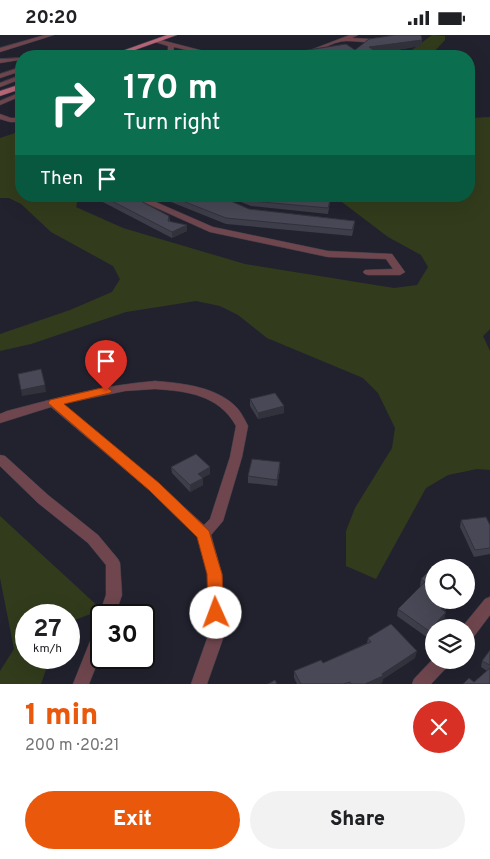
<!DOCTYPE html>
<meta charset="utf-8">
<style>
:root{--surface:#fff;--page:#f2f2f2;--text:#202124;--muted:#757577;--accent:#ea580c}
body{margin:0;font-family:Overpass,sans-serif;background:var(--page);color:var(--text);height:100vh;display:flex;flex-direction:column;font-size:19px;white-space:nowrap}
*{box-sizing:border-box;margin:0}
p{font-size:16px;color:var(--muted)}
.icon{flex:none;width:28px;height:28px;fill:none;stroke:currentColor;stroke-width:2;stroke-linecap:round;stroke-linejoin:round}
.map{position:relative;height:649px;overflow:hidden}
.side{display:flex;flex-direction:column;background:var(--surface);flex:1}
.side>*{flex:none}
.top-card{position:absolute;left:15px;top:15px;width:460px;height:152px;border-radius:20px;box-shadow:0 5px 20px #0002;background:#0b6e4f;color:#fff;overflow:hidden}
.controls{position:absolute;left:425px;top:524px;display:grid;gap:10px}
.controls a{display:grid;place-items:center;width:50px;height:50px;border-radius:50%;background:var(--surface);box-shadow:0 5px 20px #0002;font-size:25px}
.speed{position:absolute;left:15px;top:569px;display:flex;gap:10px;font-size:25px;font-weight:700;text-align:center}
.speed>*{display:grid;place-content:center;width:65px;height:65px;border-radius:50%;background:var(--surface);box-shadow:0 5px 20px #0002;line-height:1}
.speed small{font-size:12px;font-weight:400}
.speed .limit{border:2px solid #111;border-radius:8px;background:#fff;color:#111}
.pin{position:absolute;display:grid;place-items:center;width:42px;height:42px;color:#fff;margin:-51px -21px;border-radius:50% 50% 50% 0;rotate:-45deg;box-shadow:0 0 5px #0007}
.pin .icon{rotate:45deg}
.me{position:absolute;width:55px;margin:-28px;rotate:358deg;stroke-linejoin:round;filter:drop-shadow(0 0 4px #0008)}
.turn{display:flex;align-items:center;gap:18px;height:105px;padding:0 25px;font-size:22px}
.turn .icon{width:65px;height:65px;stroke-width:2.5}
.turn b{display:block;font-size:35px;line-height:42px}
.then{display:flex;align-items:center;height:48px;padding:0 25px;background:#0003;gap:10px;font-size:19px}
.round{display:grid;place-items:center;flex:none;width:52px;height:52px;border-radius:26px;background:var(--page)}
.overview{display:flex;align-items:center;justify-content:space-between;height:85px;padding:0 25px}
h1{font-size:30px;font-weight:800;line-height:38px;color:var(--accent)}
.primary-button{display:flex;gap:10px;margin-top:auto;padding:10px 25px}
.primary-button a{flex:1;height:58px;border-radius:30px;background:var(--accent);color:#fff;font-size:20px;font-weight:800;line-height:58px;text-align:center}
.primary-button a+a{background:var(--page);color:var(--text)}
.status{display:flex;justify-content:space-between;align-items:center;height:35px;padding:0 25px;background:var(--surface);direction:ltr}
.status svg{height:14px;fill:currentColor}
.map>svg:first-child{display:block}
.green{fill:#323c1c}
.lines{fill:none;stroke-linecap:round;stroke-linejoin:round}
.minor-casing{stroke:#3e3e4b;stroke-width:1}
.major-casing{stroke:#3e3e4b;stroke-width:1}
.minor{fill:#6f464e;fill-rule:evenodd}
.major{fill:#b86678;fill-rule:evenodd}
.wall{fill:#3e3e4a}
.shaded-wall{fill:#32323c}
.building{fill:#484856;stroke:#32323c}
.route{fill:#ea580c;stroke:#983908}
</style>
<div class="status"><b>20:20</b><svg viewBox="0 0 49 12"><path d="M0 12V9h3v3zM5 12V6h3v6zM10 12V3h3v9zM15 12V0h3v12zM26 1h20v11H26zM47 4h2v5h-2z"/></svg></div>
<div class="map">
<svg width="490" height="649" viewBox="0 0 490 649">
<rect width="100%" height="100%" fill="#22222f"/>
<!-- green -->
<g class="green">
<polygon points="432,0 445,1 445,5 430,21 404,21"/>
<polygon points="490,82 490,294 483,301 490,316 490,435 477,434 448,440 426,453 376,544 346,531 346,496 355,473 392,413 395,393 378,358 363,343 267,303 238,280 220,271 196,266 126,277 31,309 0,316 0,299 70,275 112,257 120,244 113,231 51,197 21,169 9,163 0,163 0,103 21,96 21,161 79,161 76,172 123,193 245,229 394,253 417,250 428,232 421,220 388,202 334,161 469,161 469,83"/>
<polygon points="0,481 102,575 69,587 69,580 26,580 26,622 50,623 41,649 0,649 0,636 14,614 0,543"/>
</g>
<g class="lines">
<defs>
<g id="minor">
<polygon points="45,0 54,0 0,17 0,13"/>
<path d="M350,0H358L352,3L371,4L397,0C382,12 364,6 347,6C332,5 313,22 295,21Z"/>
<polygon points="157,4 219,20 220,21 211,21 174,12 173,17 161,21 153,21 168,15 168,11 155,7"/>
<polygon points="31,17 33,18 33,20 23,21"/>
<polygon points="19,23 19,25 0,28 0,24"/>
<polygon points="21,32 21,36 0,43 0,39"/>
<polygon points="21,40 21,44 0,52 0,48"/>
<polygon points="21,57 21,61 0,70 0,66"/>
<polygon points="0,79 11,83 21,83 21,87 10,87 0,84"/>
<polygon points="130,161 142,161 213,192 328,216 392,219 405,237 400,240 368,240 365,239 363,237 365,235 393,234 386,224 328,222 210,197"/>
<path d="M155,346C182,348 219,352 238,374C242,379 245,385 248,391L242,422L223,486L211,500L222,539L225,598L207,649H191L209,598L208,539L198,501L149,455L51,372L0,388V379L7,376C56,363 104,350 155,346ZM155,354C187,356 219,360 236,391L230,422L210,484L204,490L159,449L62,369L125,356Z"/>
<polygon points="0,420 5,421 48,460 98,500 118,524 120,528 122,560 115,580 101,580 101,584 99,580 106,560 106,530 88,508 38,468 0,431"/>
<polygon points="490,562 490,580 472,604 466,606 466,592 462,592 485,564"/>
<polygon points="101,592 101,619 89,649 73,649 95,594"/>
<polygon points="434,623 434,625 451,625 449,630 431,649 412,649 414,644"/>
</g>
<g id="major">
<polygon points="167,0 177,0 118,21 108,21"/>
<polygon points="21,49 21,54 0,61 0,56"/>
</g>
</defs>
<!-- minor casing -->
<use href="#minor" class="minor-casing"/>
<!-- major casing -->
<use href="#major" class="major-casing"/>
<!-- minor -->
<use href="#minor" class="minor"/>
<!-- major -->
<use href="#major" class="major"/>
</g>
<!-- wall -->
<g class="wall">
<polygon points="422,5 421,11 378,18 380,19 380,21 295,21 295,17 355,15"/>
<polygon points="97,161 131,161 169,181 170,186 187,196 172,203 97,164"/>
<polygon points="156,161 219,161 249,174 355,186 354,192 352,201 226,189"/>
<polygon points="226,161 331,161 328,179 251,171"/>
<polygon points="250,364 284,378 258,384 250,371"/>
<polygon points="171,432 210,432 210,439 202,443 203,450 190,457 172,438"/>
<polygon points="280,434 277,451 248,448 248,441"/>
<polygon points="461,485 490,490 490,519 474,522 460,492"/>
<polygon points="436,529 444,576 446,577 444,584 437,592 434,592 428,603 397,581 398,574 420,552 421,544"/>
<polygon points="368,603 415,623 383,644 382,648 379,649 297,649 294,643 294,636 323,628 367,608"/>
<polygon points="490,615 490,649 474,647 487,636 481,632 482,626"/>
</g>
<!-- shaded-wall -->
<g class="shaded-wall">
<polygon points="422,5 421,11 369,19 369,12"/>
<polygon points="380,19 380,21 367,21"/>
<polygon points="187,190 187,196 172,203 172,197"/>
<polygon points="45,350 46,357 22,361 21,355"/>
<polygon points="284,371 284,378 258,384 258,378"/>
<polygon points="280,427 280,434 277,451 277,445"/>
<polygon points="210,432 210,439 198,445 198,439"/>
<polygon points="203,443 203,450 190,457 190,450"/>
<polygon points="449,565 454,565 440,581 441,574"/>
<polygon points="446,577 444,584 437,592 434,592 434,596 428,603 429,596"/>
<polygon points="417,616 415,623 383,644 382,648 379,649 365,649"/>
</g>
<!-- building -->
<g class="building">
<polygon points="395,0 421,0 422,5 369,12 380,19 367,21 303,21 295,17 346,9 355,15 369,4"/>
<polygon points="102,161 131,161 169,181 168,186 187,190 172,197"/>
<polygon points="170,161 219,161 249,174 355,186 352,195 226,183"/>
<polygon points="240,161 331,161 328,173 251,166"/>
<polygon points="41,334 45,350 21,355 18,339"/>
<polygon points="275,358 284,371 258,378 250,364"/>
<polygon points="196,419 210,432 198,439 203,443 190,450 171,432"/>
<polygon points="252,424 280,427 277,445 248,441"/>
<polygon points="486,482 490,490 490,513 475,515 461,485"/>
<polygon points="436,529 442,532 434,532 434,565 449,565 441,574 446,577 429,596 398,574 425,547 421,544"/>
<polygon points="391,589 417,616 382,639 383,641 365,649 351,649 350,647 343,649 301,649 294,636 321,625 323,628 371,607 368,603"/>
<polygon points="490,615 490,630 482,626"/>
<polygon points="490,633 490,649 463,649 469,643 474,647"/>
<polygon points="275,645 277,649 268,649"/>
</g>
<!-- route -->
<polygon class="route" points="106,352 112,356 110,358 64,369 159,448 209,496 222,539 224,578 222,583 216,585 211,583 208,578 207,539 197,502 149,455 48,368 50,365"/>
</svg>
<div class="controls">
<a><svg class="icon" aria-label="search" viewBox="0 0 24 24"><circle cx="10" cy="10" r="6"/><path d="M15 15l6 6"/></svg></a>
<a><svg class="icon" aria-label="layers" viewBox="0 0 24 24"><path d="M12 4l9 5-9 5-9-5zM3 14l9 5 9-5"/></svg></a>
</div>
<div class="speed"><div>27<small>km/h</small></div><div class="limit">30</div></div>
<div class="pin" style="left:106px;top:356px;background:#d93025"><svg class="icon" aria-label="arrive" viewBox="0 0 24 24"><path d="M6 21V4h12l-3 4 3 4H6"/></svg></div>
<svg class="me" style="left:216px;top:578px" viewBox="-20 -20 40 40"><circle r="19" fill="#fff"/><path d="M0-13L10 11 0 6-10 11z" fill="#ea580c"/></svg>
<div class="top-card">
<div class="turn"><svg class="icon" aria-label="right" viewBox="0 0 24 24"><path d="M7 20v-9h11M14 6l5 5-5 5"/></svg><div><b>170 m</b>Turn right</div></div>
<div class="then">Then<svg class="icon" aria-label="arrive" viewBox="0 0 24 24"><path d="M6 21V4h12l-3 4 3 4H6"/></svg></div>
</div>
</div>
<section class="side">
<div class="overview"><div><h1>1 min</h1><p>200 m · 20:21</p></div><a class="round" style="background:#d93025;color:#fff"><svg class="icon" aria-label="close" viewBox="0 0 24 24"><path d="M6 6l12 12M18 6L6 18"/></svg></a></div>
<div class="primary-button"><a>Exit</a><a>Share</a></div>
</section>
